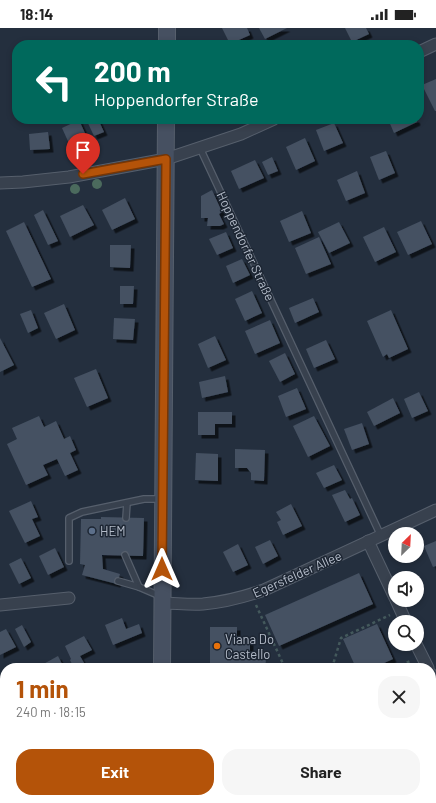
<!DOCTYPE html>
<meta charset="utf-8">
<style>
:root{--surface:#fff;--page:#f6f6f6;--text:#222;--muted:#767676;--accent:#b45309}
body{margin:0;font-family:Barlow,sans-serif;background:var(--page);color:var(--text);height:100vh;display:flex;flex-direction:column;font-size:15px;white-space:nowrap}
*{box-sizing:border-box;margin:0}
p{font-size:13px;color:var(--muted)}
.icon{flex:none;width:22px;height:22px;fill:none;stroke:currentColor;stroke-width:2;stroke-linecap:round;stroke-linejoin:round}
.map{position:relative;flex:1;overflow:hidden}
.sheet{position:absolute;left:0px;top:635px;width:436px;height:140px;display:flex;flex-direction:column;background:var(--surface);border-radius:16px 16px 0 0;box-shadow:0 2px 6px #0003}
.sheet>*{flex:none}
.banner{position:absolute;left:12px;top:12px;width:412px;height:84px;border-radius:16px;box-shadow:0 2px 6px #0003;background:#00695c;color:#fff;overflow:hidden}
.needle{width:26px;rotate:24deg}
.tools{position:absolute;left:388px;top:499px;display:grid;gap:8px}
.tools a{display:grid;place-items:center;width:36px;height:36px;border-radius:50%;background:var(--surface);box-shadow:0 2px 6px #0003;font-size:20px}
.pin{position:absolute;display:grid;place-items:center;width:34px;height:34px;color:#fff;margin:-41px -17px;border-radius:50% 50% 50% 0;rotate:-45deg;box-shadow:0 0 4px #0007}
.pin .icon{rotate:45deg}
.me{position:absolute;width:44px;margin:-22px;rotate:0deg;stroke-linejoin:round;filter:drop-shadow(0 0 3px #0008)}
.turn{display:flex;align-items:center;gap:14px;height:84px;padding:0 16px;font-size:18px}
.turn .icon{width:52px;height:52px;stroke-width:2.5}
.turn b{display:block;font-size:28px;line-height:34px}
.round{display:grid;place-items:center;flex:none;width:42px;height:42px;border-radius:16px;background:var(--page)}
.summary{display:flex;align-items:center;justify-content:space-between;height:68px;padding:0 16px}
h1{font-size:24px;font-weight:700;line-height:30px;color:var(--accent)}
.button{display:flex;gap:8px;margin-top:auto;padding:8px 16px}
.button a{flex:1;height:46px;border-radius:16px;background:var(--accent);color:#fff;font-size:16px;font-weight:700;line-height:46px;text-align:center}
.button a+a{background:var(--page);color:var(--text)}
.status{display:flex;justify-content:space-between;align-items:center;height:28px;padding:0 20px;background:var(--surface);direction:ltr}
.status svg{height:11px;fill:currentColor}
.map>svg:first-child{display:block}
.building{fill:#455162;filter:url(#shadow)}
.lines{fill:none;stroke-linecap:round;stroke-linejoin:round}
.lane-casing{stroke:#565f6c;stroke-width:8}
.street-casing{stroke:#565f6c;stroke-width:13}
.secondary-casing{stroke:#565f6c;stroke-width:18}
.path{stroke:#44595c;stroke-width:2.5;stroke-dasharray:3 3;stroke-linecap:butt}
.lane{stroke:#38414e;stroke-width:5.5}
.street{stroke:#38414e;stroke-width:11}
.secondary{stroke:#465061;stroke-width:16}
.tree{fill:#4b6a5d}
.route-casing{stroke:#753606;stroke-width:10}
.route{stroke:#b45309;stroke-width:7}
.service-dot{fill:#5c6f8a;stroke:#1d2633;stroke-width:1.5}
.food-dot{fill:#e8710a;stroke:#1d2633;stroke-width:1.5}
.labels{text-anchor:middle;dominant-baseline:central;stroke-width:3;stroke-linejoin:round;paint-order:stroke}
.street-label{font-size:13px;fill:#b4bcc9;stroke:#1d2633}
.poi-label{font-size:13px;fill:#b4bcc9;stroke:#1d2633;text-anchor:start}
</style>
<div class="status"><b>18:14</b><svg viewBox="0 0 49 12"><path d="M0 12V9h3v3zM5 12V6h3v6zM10 12V3h3v9zM15 12V0h3v12zM26 1h20v11H26zM47 4h2v5h-2z"/></svg></div>
<div class="map">
<svg width="436" height="775" viewBox="0 0 436 775">
<defs>
<filter id="shadow"><feDropShadow dx="3.5" dy="3.5" stdDeviation="0" flood-color="#0009"/></filter>
</defs>
<rect width="100%" height="100%" fill="#242f3e"/>
<!-- building -->
<g class="building">
<polygon points="222,0 247,0 250,7 230,16"/>
<polygon points="259,0 287,0 265,11"/>
<polygon points="345,0 366,0 369,6 352,14"/>
<polygon points="436,51 436,83 435,83 422,57"/>
<polygon points="86,91 98,91 104,104 94,108"/>
<polygon points="388,91 416,91 417,94 394,105"/>
<polygon points="79,92 89,114 72,122 62,100"/>
<polygon points="334,95 343,115 324,123 316,102"/>
<polygon points="48,104 50,121 30,122 29,106"/>
<polygon points="305,110 315,133 296,142 286,119"/>
<polygon points="386,123 395,145 379,152 370,129"/>
<polygon points="272,129 278,143 268,147 262,134"/>
<polygon points="255,132 264,150 239,161 231,143"/>
<polygon points="357,143 365,165 346,173 337,152"/>
<polygon points="212,162 222,184 219,186 224,196 220,198 207,198 208,190 201,190 201,168"/>
<polygon points="125,170 135,191 112,202 102,182"/>
<polygon points="83,177 94,197 70,209 60,188"/>
<polygon points="43,182 58,213 48,217 34,187"/>
<polygon points="302,183 311,205 289,214 280,193"/>
<polygon points="421,193 432,216 408,227 397,204"/>
<polygon points="24,194 51,251 32,259 6,203"/>
<polygon points="339,194 350,215 329,225 318,204"/>
<polygon points="384,199 396,224 375,234 363,209"/>
<polygon points="226,204 233,220 217,227 209,211"/>
<polygon points="319,209 331,236 306,246 295,220"/>
<polygon points="110,217 131,217 130,240 110,239"/>
<polygon points="242,231 250,247 233,255 226,238"/>
<polygon points="120,258 134,258 133,276 120,276"/>
<polygon points="252,263 262,285 245,293 235,271"/>
<polygon points="313,270 319,284 295,295 289,280"/>
<polygon points="64,276 75,302 56,311 44,285"/>
<polygon points="31,282 38,300 28,305 20,286"/>
<polygon points="391,282 408,321 389,330 387,326 383,329 367,293"/>
<polygon points="114,290 135,291 133,312 113,311"/>
<polygon points="270,292 280,315 255,326 245,303"/>
<polygon points="215,308 226,332 208,340 198,316"/>
<polygon points="0,310 14,337 0,344"/>
<polygon points="326,312 335,331 314,340 306,321"/>
<polygon points="285,325 295,346 280,354 269,333"/>
<polygon points="96,341 108,370 87,379 74,350"/>
<polygon points="225,348 228,364 202,370 199,354"/>
<polygon points="297,360 306,381 286,389 278,368"/>
<polygon points="419,364 428,383 412,390 404,371"/>
<polygon points="393,370 400,385 374,398 367,384"/>
<polygon points="198,384 232,384 232,396 215,396 215,407 198,407"/>
<polygon points="39,388 44,399 56,393 64,411 70,408 76,422 70,425 78,442 65,448 57,431 43,437 48,447 26,457 7,416 17,411 12,400"/>
<polygon points="314,388 330,418 308,429 293,398"/>
<polygon points="362,395 369,416 352,422 344,401"/>
<polygon points="235,421 265,422 264,453 251,452 251,445 247,440 235,440"/>
<polygon points="196,425 218,426 218,453 195,452"/>
<polygon points="334,437 342,452 324,460 316,445"/>
<polygon points="345,462 350,471 352,470 360,487 345,494 332,467"/>
<polygon points="31,473 38,489 32,491 40,508 25,515 9,483"/>
<polygon points="291,476 302,498 283,507 277,494 281,492 276,484"/>
<polygon points="101,489 144,490 143,528 102,527 103,541 120,546 117,556 82,547 85,537 80,536 81,491 101,491"/>
<polygon points="270,512 278,528 263,536 255,519"/>
<polygon points="436,513 436,538 433,539 424,518"/>
<polygon points="238,516 248,537 233,544 223,524"/>
<polygon points="55,520 64,539 48,547 39,528"/>
<polygon points="21,530 31,550 19,556 9,536"/>
<polygon points="359,545 373,576 279,618 265,587"/>
<polygon points="122,590 126,601 139,596 142,605 113,617 105,597"/>
<polygon points="377,596 393,631 373,640 356,640 343,611"/>
<polygon points="22,597 31,614 24,619 15,601"/>
<polygon points="210,599 237,599 237,610 250,612 250,632 266,632 265,640 210,640"/>
<polygon points="6,601 16,619 0,627 0,604"/>
<polygon points="84,608 92,622 80,628 87,640 74,640 70,632 71,631 65,618"/>
<polygon points="58,628 64,640 38,640 38,639"/>
<polygon points="431,704 436,710 436,712 431,717"/>
<polygon points="5,734 5,760 0,751 0,737"/>
<polygon points="436,734 436,759 431,754 431,739"/>
<rect x="209" y="770" width="64" height="5"/>
<polygon points="365,770 380,770 374,775 370,775"/>
</g>
<g class="lines">
<defs>
<g id="lane">
<polyline points="200,120 381,508"/>
<polyline points="126,490 127,475"/>
<polyline points="125,527 139,559 160,568"/>
<polyline points="69,533 69,490 82,484 144,471 162,471"/>
<polyline points="118,553 139,559"/>
</g>
<g id="street">
<polyline points="419,24 436,16"/>
<polyline points="0,155 23,154 69,149 166,131 241,106 274,91"/>
<polyline points="368,513 395,570"/>
<polyline points="396,572 406,594"/>
<path d="M162,575C175,575 189,577 203,576C224,574 244,569 264,562L436,482"/>
<polyline points="0,577 69,570"/>
<polyline points="416,616 428,640"/>
<polyline points="431,646 436,655"/>
</g>
<g id="secondary">
<polyline points="167,17 167,0"/>
<polyline points="162,640 166,91"/>
<polyline points="161,775 161,770"/>
</g>
</defs>
<!-- lane casing -->
<use href="#lane" class="lane-casing"/>
<!-- street casing -->
<use href="#street" class="street-casing"/>
<!-- secondary casing -->
<use href="#secondary" class="secondary-casing"/>
<!-- path -->
<g class="path">
<polyline points="256,577 285,640"/>
<polyline points="332,640 341,610 390,587"/>
<polyline points="396,640 412,632"/>
</g>
<!-- lane -->
<use href="#lane" class="lane"/>
<!-- street -->
<use href="#street" class="street"/>
<!-- secondary -->
<use href="#secondary" class="secondary"/>
</g>
<!-- trees -->
<g class="tree">
<circle cx="97" cy="156" r="5"/>
<circle cx="75" cy="161" r="5"/>
</g>
<g class="lines">
<defs>
<polyline id="route" points="83,146 166,131 162,541"/>
</defs>
<!-- route casing -->
<use href="#route" class="route-casing"/>
<!-- route -->
<use href="#route" class="route"/>
</g>
<!-- markers -->
<circle class="service-dot" cx="92" cy="503" r="4"/>
<circle class="food-dot" cx="217" cy="618" r="4"/>
<g class="labels">
<!-- street labels -->
<g class="street-label">
<text transform="translate(246 218) rotate(65)">Hoppendorfer Straße</text>
<text transform="translate(297 546) rotate(-24)">Egersfelder Allee</text>
</g>
<!-- poi labels -->
<g class="poi-label">
<text x="100" y="503">HEM</text>
<text x="225" y="611">Viana Do<tspan x="225" dy="15">Castello</tspan></text>
</g>
</g>
</svg>
<div class="tools">
<a><svg class="needle" viewBox="-14 -14 28 28"><path d="M0-13l5 13h-10z" fill="#e53935"/><path d="M0 13l5-13h-10z" fill="#767676"/></svg></a>
<a><svg class="icon" aria-label="sound" viewBox="0 0 24 24"><path d="M4 9h4l5-4v14l-5-4H4zM17 9q2 3 0 6"/></svg></a>
<a><svg class="icon" aria-label="search" viewBox="0 0 24 24"><circle cx="10" cy="10" r="6"/><path d="M15 15l6 6"/></svg></a>
</div>
<div class="pin" style="left:83px;top:146px;background:#d93025"><svg class="icon" aria-label="arrive" viewBox="0 0 24 24"><path d="M6 21V4h12l-3 4 3 4H6"/></svg></div>
<svg class="me" style="left:162px;top:541px" viewBox="-20 -20 40 40"><path d="M0-17L14 15 0 8-14 15z" fill="#b45309" stroke="#fff" stroke-width="4"/></svg>
<div class="banner">
<div class="turn"><svg class="icon" aria-label="left" viewBox="0 0 24 24"><path d="M17 20v-9H6M10 6l-5 5 5 5"/></svg><div><b>200 m</b>Hoppendorfer Straße</div></div>
</div>
<section class="sheet">
<div class="summary"><div><h1>1 min</h1><p>240 m · 18:15</p></div><a class="round"><svg class="icon" aria-label="close" viewBox="0 0 24 24"><path d="M6 6l12 12M18 6L6 18"/></svg></a></div>
<div class="button"><a>Exit</a><a>Share</a></div>
</section>
</div>
